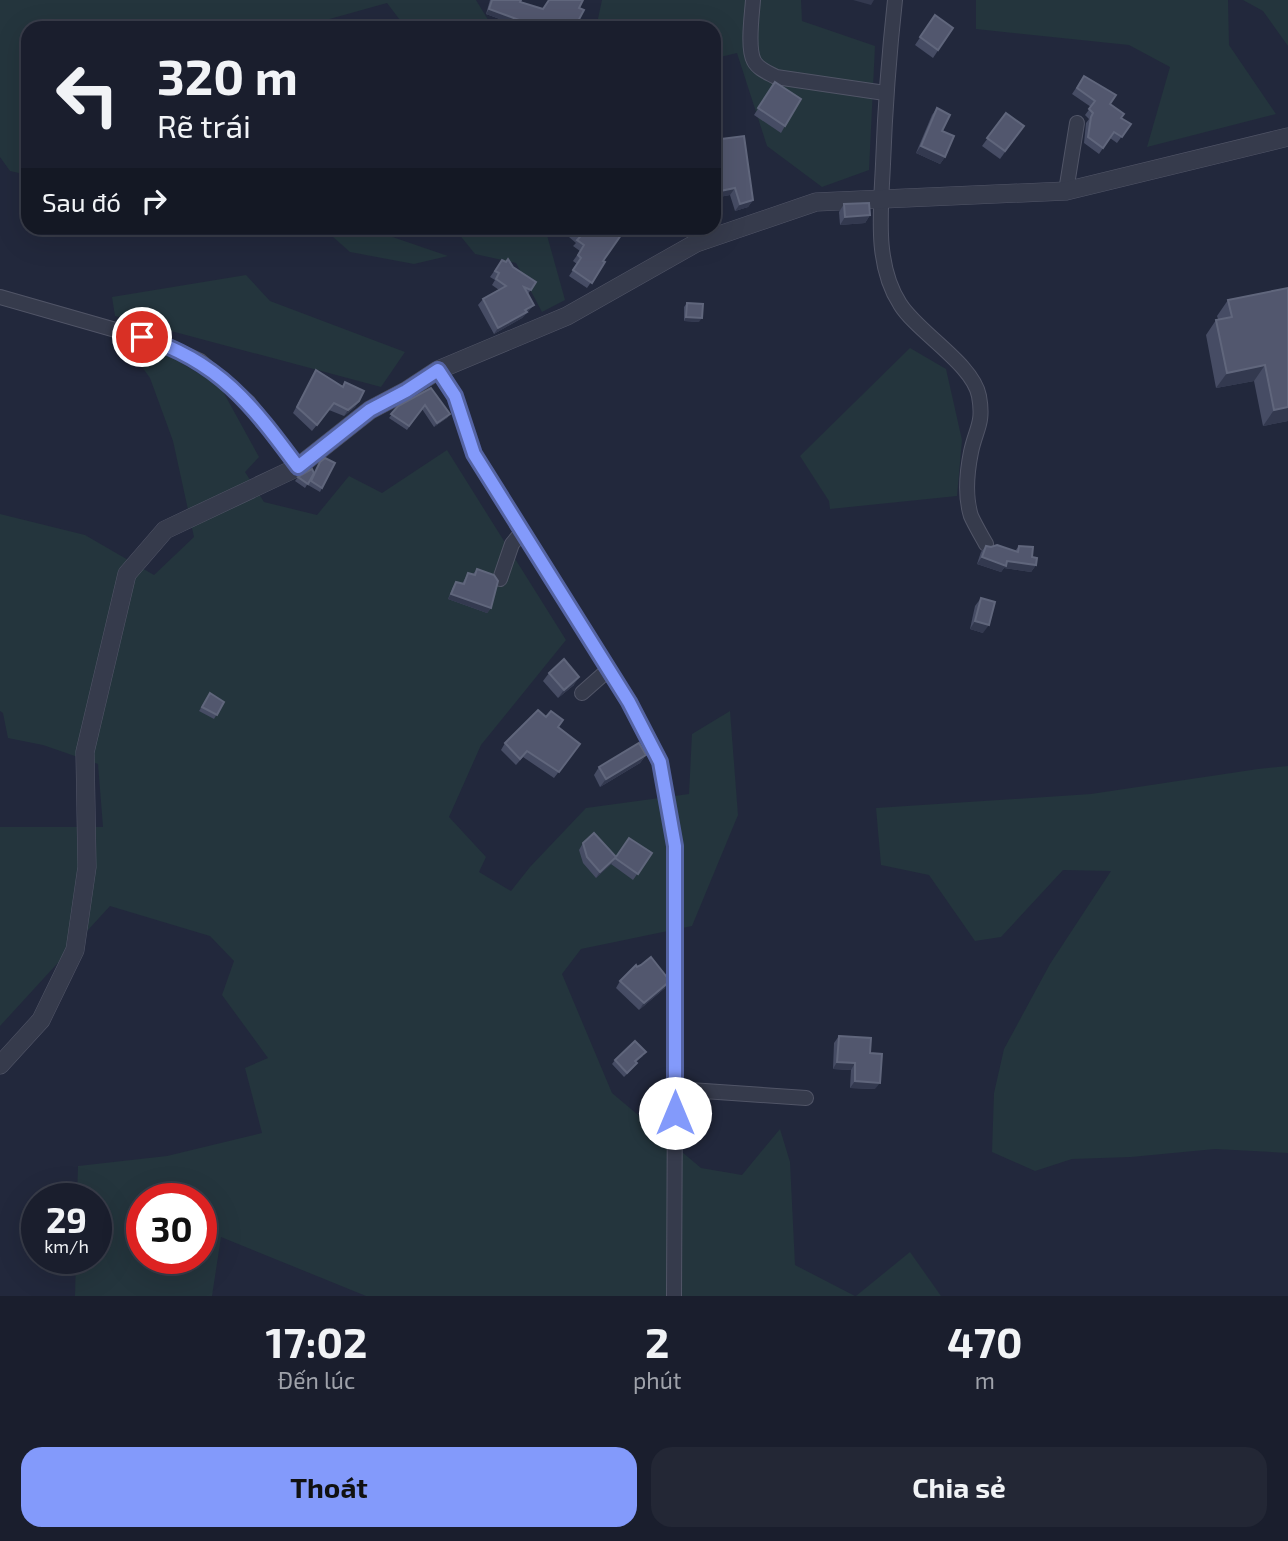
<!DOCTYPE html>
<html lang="vi">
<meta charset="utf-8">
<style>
:root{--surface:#1a1e2d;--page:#232735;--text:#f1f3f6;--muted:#9fa2aa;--line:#383c49;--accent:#839afb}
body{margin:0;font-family:"Exo 2",sans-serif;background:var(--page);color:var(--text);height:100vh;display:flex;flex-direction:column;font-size:26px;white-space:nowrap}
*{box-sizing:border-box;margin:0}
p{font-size:23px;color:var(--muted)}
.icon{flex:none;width:38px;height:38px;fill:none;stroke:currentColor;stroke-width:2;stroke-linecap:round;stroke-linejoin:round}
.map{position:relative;height:1296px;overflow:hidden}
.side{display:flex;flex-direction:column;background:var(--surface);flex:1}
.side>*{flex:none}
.guide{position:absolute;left:21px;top:21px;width:700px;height:214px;border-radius:21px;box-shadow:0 7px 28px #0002,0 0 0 2px var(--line);background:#1a1e2d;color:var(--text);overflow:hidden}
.speed{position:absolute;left:21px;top:1183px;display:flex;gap:14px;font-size:35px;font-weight:700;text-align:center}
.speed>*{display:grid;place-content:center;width:91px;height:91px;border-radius:50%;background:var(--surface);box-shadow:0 7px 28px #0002,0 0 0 2px var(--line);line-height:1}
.speed small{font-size:18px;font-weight:400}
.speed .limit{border:10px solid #d22;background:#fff;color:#111}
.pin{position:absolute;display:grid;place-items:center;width:60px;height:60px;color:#fff;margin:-30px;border:4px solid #fff;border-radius:50%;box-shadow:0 2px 7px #0007}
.me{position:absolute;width:77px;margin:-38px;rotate:0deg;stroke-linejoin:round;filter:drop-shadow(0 0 5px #0008)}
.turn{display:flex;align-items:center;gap:24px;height:147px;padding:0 21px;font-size:32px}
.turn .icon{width:91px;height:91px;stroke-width:2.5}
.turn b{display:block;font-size:49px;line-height:60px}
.then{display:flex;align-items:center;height:66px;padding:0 21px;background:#0003;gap:14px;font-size:26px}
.eta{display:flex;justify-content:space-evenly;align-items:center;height:119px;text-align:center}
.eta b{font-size:42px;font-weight:700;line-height:49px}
.action{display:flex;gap:14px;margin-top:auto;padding:14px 21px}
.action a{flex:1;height:80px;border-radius:21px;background:var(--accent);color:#111;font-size:28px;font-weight:700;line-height:80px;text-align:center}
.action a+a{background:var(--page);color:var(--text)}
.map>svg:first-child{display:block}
.green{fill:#24353d;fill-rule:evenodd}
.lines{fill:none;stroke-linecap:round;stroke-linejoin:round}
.minor-casing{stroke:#515567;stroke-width:16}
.tertiary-casing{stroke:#515567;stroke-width:19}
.minor{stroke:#363b4c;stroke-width:14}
.tertiary{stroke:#363b4c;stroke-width:18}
.wall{fill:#464c64}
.shaded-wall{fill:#33394f}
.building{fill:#52576e;stroke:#60667c;stroke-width:2}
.route-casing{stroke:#5564a3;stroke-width:18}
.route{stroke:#839afb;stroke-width:12}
</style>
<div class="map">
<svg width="1288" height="1296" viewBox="0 0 1288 1296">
<rect width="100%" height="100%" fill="#22283c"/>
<!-- green -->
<g class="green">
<polygon points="0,0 476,0 493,28 406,28 387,3 326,20 328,28 28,28 28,175 10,171 0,157"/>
<polygon points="602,0 801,0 802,21 875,46 869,170 822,187 767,146 737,53 716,58 720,123 714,128 714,28 596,28"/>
<polygon points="976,0 1228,0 1229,45 1276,114 1147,147 1170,67 1129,45 976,29"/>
<polygon points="1243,0 1288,0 1288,46 1263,11"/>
<polygon points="323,228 371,228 375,231 448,256 414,264 350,252"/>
<polygon points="454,228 545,228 565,300 542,312 516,263 475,254"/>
<polygon points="246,275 270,301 405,352 381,387 115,316 112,297"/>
<path d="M168,339L181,363L220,386L259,457L245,472L264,502L317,515L349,476L382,493L447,450L566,640L481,745L449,817L486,857L479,872L511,891L530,867L586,808L689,794L692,734L730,711L738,815L692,926L581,949L562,974L612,1093L701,1168L742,1175L780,1129L790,1162L795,1265L855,1296H366L221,1237L212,1296H75L76,1258H96V1199H77L78,1166L167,1156L262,1133L245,1068L268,1058L222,995L234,961L210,936L110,906L0,1026V827H103L98,764L43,745L8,738L3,713L0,711V514L85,535L154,575L194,537L173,441L150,378L124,342ZM142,1199H201V1258H142Z"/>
<polygon points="910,348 946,369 962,440 957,496 830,509 829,501 800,456"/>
<polygon points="1288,766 1288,1153 1215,1149 1131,1157 1072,1159 1035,1171 992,1152 994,1093 1004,1049 1050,964 1111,871 1063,870 1001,937 975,941 929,875 881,865 876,808 1091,794 1258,769"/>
<polygon points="910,1252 941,1296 856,1296"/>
</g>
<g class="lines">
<defs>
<g id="minor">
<path d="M753,0C752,15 747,48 754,61C758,69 769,73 776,77L885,93"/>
<path d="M895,0C889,55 885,109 883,164C881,210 874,264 900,304C917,332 973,364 979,396C984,424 976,428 971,452C967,472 965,497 971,516C975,525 981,535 986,544"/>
<polyline points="1066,191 1077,123"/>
<polyline points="0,297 161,343 200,361 248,402 298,467"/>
<polyline points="438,370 455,396 474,454 629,702 660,762 675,846 675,1089"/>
<polyline points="500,579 512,544 522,532"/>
<polyline points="582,693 608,670"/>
<polyline points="674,1296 675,1089 806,1098"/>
</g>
<polyline id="tertiary" points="0,1065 41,1020 75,950 87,867 85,752 127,574 165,530 298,467 370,410 406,391 438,370 567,316 696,243 816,202 1066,191 1288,137"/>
</defs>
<!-- minor casing -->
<use href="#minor" class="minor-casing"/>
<!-- tertiary casing -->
<use href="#tertiary" class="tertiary-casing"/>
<!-- minor -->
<use href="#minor" class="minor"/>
<!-- tertiary -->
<use href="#tertiary" class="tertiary"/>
</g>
<!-- wall -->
<g class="wall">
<polygon points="490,0 521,0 520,2 543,9 579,8 576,25 574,28 570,28 563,25 561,28 518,28 519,26 486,14"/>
<polygon points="935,15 953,28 933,58 915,45"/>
<polygon points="1084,76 1121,118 1131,124 1117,143 1110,138 1099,154 1084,143 1086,123 1089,119 1085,115 1091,107 1072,94"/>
<polygon points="775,82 785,126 781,133 754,115"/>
<polygon points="937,108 942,131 945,157 940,164 916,153 932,115"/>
<polygon points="1006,113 1024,126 1000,159 982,146"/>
<polygon points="714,140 753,200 748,207 735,211 730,195 714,198"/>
<polygon points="844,204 870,215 865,223 840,225 839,212"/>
<polygon points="576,228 605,262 587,288 569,276 577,264 573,261 580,251 573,246 576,243 569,237"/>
<polygon points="502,260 536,282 528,294 534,305 522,318 494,334 478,305 483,299 499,290 492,285 495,280 490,277"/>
<polygon points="1288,288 1288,421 1263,426 1254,381 1216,388 1206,335 1216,320 1218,319 1217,316 1228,300"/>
<polygon points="687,303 699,322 684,321 684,307"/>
<polygon points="316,370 342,386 345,382 359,401 355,407 344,416 329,410 312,431 293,413"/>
<polygon points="431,388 450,414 447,418 434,427 422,409 407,430 389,418 398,406"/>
<polygon points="320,462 322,488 320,492 308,485 312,477 305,488 295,481 298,477 314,473"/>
<polygon points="986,546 1015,551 1019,546 1032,557 1036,565 1031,572 1004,568 1001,572 977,564 981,552"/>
<polygon points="477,569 491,608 487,613 448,599 453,587 456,582 462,584 468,573 473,574"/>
<polygon points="981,598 983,633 970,629 975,606"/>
<polygon points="549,673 574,685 558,698 543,681"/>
<polygon points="210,693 224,702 214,719 199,711"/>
<polygon points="546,717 580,744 554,778 523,757 516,765 501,750 505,743"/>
<polygon points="646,755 640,763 600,787 594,775 599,767"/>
<polygon points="583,843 616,857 652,853 633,880 611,864 596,878 583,863 579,850"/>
<polygon points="637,967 665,988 639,1010 616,988 620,981"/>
<polygon points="839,1036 870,1053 875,1089 850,1088 851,1070 833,1069 834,1043"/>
<polygon points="643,1056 636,1062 634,1067 624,1077 612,1064 615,1060"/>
</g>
<!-- shaded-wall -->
<g class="shaded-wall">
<polygon points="853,0 874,0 871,5"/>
<polygon points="489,9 522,21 519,26 486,14"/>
<polygon points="921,146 945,157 940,164 916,153"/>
<polygon points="735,188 730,195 714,198 715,192"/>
<polygon points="753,200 748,207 735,211 740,204"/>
<polygon points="870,215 865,223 840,225 845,217"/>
<polygon points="642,228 650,228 662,229 656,236 638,234"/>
<polygon points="534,305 522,318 494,334 498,328"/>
<polygon points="686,317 702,318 699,322 684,321"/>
<polygon points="1265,365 1254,381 1216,388 1227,373"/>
<polygon points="359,401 355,407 344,416 348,410"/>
<polygon points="1288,407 1288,421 1263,426 1274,410"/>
<polygon points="450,414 447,418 434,427 437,423"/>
<polygon points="982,557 1007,561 1036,565 1031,572 1004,568 1001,572 977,564"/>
<polygon points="451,594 491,608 487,613 448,599"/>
<polygon points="975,621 989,625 983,633 970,629"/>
<polygon points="579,677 574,685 558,698 564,690"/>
<polygon points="646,755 640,763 600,787 606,779"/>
<polygon points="615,858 611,864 596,878 600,872"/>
<polygon points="670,981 665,988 639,1010 644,1003"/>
<polygon points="837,1062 855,1063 851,1070 833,1069"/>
<polygon points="855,1081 880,1083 875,1089 850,1088"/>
</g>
<!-- building -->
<g class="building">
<polygon points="492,0 521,0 520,2 543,9 549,0 583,0 579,8 584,10 576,25 566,20 561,28 519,28 522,21 489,9"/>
<polygon points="935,15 953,28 938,50 920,37"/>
<polygon points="1084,76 1116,95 1110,104 1124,114 1121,118 1131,124 1122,137 1114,132 1103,148 1088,137 1091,117 1093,113 1089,109 1095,101 1077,88"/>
<polygon points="775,82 801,99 785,126 758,108"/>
<polygon points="937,108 950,115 942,131 954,136 945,157 921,146"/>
<polygon points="1006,113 1024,126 1005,151 987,138"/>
<polygon points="744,136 753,200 740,204 735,188 715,192 714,185 714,140"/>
<polygon points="869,203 870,215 845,217 844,204"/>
<polygon points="576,228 626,228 603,261 605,262 592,283 573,270 581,258 578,255 584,245 577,240 580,237 573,232"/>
<polygon points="508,259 513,267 536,282 531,290 524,287 534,305 525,310 527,312 498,328 483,299 506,286 496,279 499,273 495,271 502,260 506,262"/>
<polygon points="1288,288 1288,407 1274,410 1265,365 1227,373 1216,320 1232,317 1228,300"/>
<polygon points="687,303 703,304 702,318 686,317"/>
<polygon points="316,370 343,387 345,382 364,391 359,401 348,410 334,403 317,425 297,407"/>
<polygon points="431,388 450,414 437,423 425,405 409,426 391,414 398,406"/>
<polygon points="325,458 335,463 322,488 311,481 320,462"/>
<polygon points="312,469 314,473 308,484 298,477"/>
<polygon points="997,545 1018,552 1019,546 1033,547 1032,557 1037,558 1036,565 1007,561 1006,566 982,557 986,546 991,547"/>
<polygon points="477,569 494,575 498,581 491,608 451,594 456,582 464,584 468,573 475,575"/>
<polygon points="981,598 995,602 989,625 975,621"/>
<polygon points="564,659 579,677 564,690 549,673"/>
<polygon points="210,693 224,702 217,715 202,707"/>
<polygon points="538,710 546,717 551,711 563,720 558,727 580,744 559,772 527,751 520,759 505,743"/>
<polygon points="639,743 646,755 606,779 599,767"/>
<polygon points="594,833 616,857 629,838 652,853 638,874 615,858 600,872 587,857 583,843"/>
<polygon points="651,957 670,981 644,1003 620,981 636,965 637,967 641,965"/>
<polygon points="839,1036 871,1038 870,1053 882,1054 880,1083 855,1081 855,1063 837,1062"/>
<polygon points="635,1041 646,1052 635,1061 637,1063 627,1073 615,1060"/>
</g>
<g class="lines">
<defs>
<path id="route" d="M142,337C219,361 252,405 298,467L370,410L406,391L438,370L455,396L474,454L629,702L660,762L675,846V1113"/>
</defs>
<!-- route casing -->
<use href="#route" class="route-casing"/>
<!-- route -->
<use href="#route" class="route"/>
</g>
</svg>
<div class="speed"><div>29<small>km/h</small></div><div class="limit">30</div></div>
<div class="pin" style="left:142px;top:337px;background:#d93025"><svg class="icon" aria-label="arrive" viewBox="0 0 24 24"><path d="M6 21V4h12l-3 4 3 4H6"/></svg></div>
<svg class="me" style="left:675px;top:1113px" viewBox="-20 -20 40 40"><circle r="19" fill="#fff"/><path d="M0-13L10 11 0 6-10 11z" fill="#839afb"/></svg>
<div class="guide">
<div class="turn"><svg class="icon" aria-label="left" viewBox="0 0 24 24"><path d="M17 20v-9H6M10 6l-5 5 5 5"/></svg><div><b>320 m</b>Rẽ trái</div></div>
<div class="then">Sau đó<svg class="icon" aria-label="right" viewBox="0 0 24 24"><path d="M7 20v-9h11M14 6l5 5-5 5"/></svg></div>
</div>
</div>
<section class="side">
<div class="eta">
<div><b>17:02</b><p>Đến lúc</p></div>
<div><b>2</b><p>phút</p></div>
<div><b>470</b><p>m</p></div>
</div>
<div class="action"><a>Thoát</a><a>Chia sẻ</a></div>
</section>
